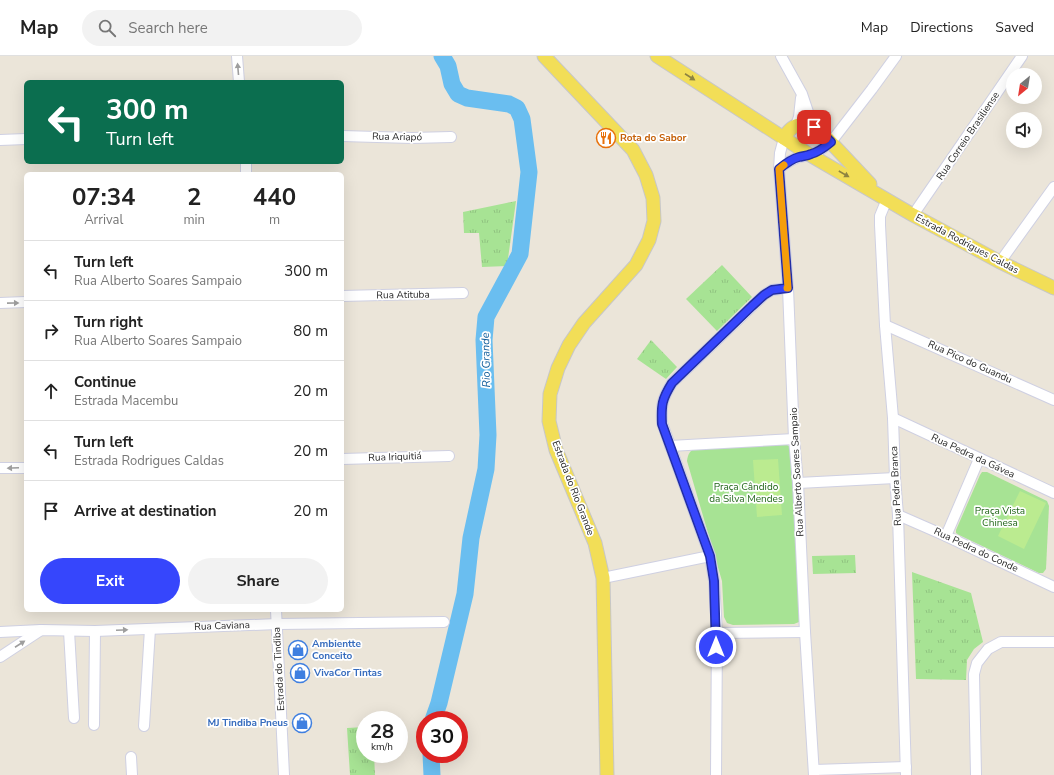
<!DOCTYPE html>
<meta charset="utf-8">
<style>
:root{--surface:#fff;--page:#f2f2f2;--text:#222;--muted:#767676;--line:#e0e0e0;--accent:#3646fc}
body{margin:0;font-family:"Nunito Sans",sans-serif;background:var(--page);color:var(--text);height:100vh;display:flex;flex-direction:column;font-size:15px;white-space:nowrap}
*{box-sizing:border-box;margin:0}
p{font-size:13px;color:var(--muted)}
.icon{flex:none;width:22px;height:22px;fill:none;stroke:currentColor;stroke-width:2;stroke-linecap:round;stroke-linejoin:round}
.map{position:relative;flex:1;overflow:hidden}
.details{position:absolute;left:24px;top:116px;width:320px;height:440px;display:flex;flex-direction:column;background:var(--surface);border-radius:6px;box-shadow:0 4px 16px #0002}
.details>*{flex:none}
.guide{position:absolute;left:24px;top:24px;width:320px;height:84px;border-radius:6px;box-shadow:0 4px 16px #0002;background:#0b6e4f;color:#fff;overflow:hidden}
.needle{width:26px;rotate:210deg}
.buttons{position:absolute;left:1006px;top:12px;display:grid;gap:8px}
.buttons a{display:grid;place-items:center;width:36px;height:36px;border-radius:50%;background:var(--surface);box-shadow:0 4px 16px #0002;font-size:20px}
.speed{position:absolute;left:356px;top:655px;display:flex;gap:8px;font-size:20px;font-weight:700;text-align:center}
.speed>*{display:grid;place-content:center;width:52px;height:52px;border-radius:50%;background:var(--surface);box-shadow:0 4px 16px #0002;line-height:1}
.speed small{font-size:10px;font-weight:400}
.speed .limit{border:6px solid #d22;background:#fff;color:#111}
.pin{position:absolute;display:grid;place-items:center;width:34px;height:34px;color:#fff;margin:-17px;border-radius:8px;box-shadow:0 2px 6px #0006}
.me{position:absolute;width:44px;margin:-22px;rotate:0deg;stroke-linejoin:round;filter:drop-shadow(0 0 3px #0008)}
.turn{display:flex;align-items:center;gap:14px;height:84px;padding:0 16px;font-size:18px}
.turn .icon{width:52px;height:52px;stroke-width:2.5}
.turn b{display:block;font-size:28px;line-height:34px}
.eta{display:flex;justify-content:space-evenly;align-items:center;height:68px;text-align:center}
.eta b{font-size:24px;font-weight:700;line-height:28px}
.action{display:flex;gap:8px;margin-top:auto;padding:8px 16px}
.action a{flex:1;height:46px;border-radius:24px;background:var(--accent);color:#fff;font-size:16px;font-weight:700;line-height:46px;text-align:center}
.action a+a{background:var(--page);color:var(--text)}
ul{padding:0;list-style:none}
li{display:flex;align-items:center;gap:12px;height:60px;padding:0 16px;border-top:1px solid var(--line)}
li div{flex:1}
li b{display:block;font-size:15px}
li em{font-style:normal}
header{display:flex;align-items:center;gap:24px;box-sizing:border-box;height:56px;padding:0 20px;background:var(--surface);border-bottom:1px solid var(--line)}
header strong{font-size:19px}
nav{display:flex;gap:22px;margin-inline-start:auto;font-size:14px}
.search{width:280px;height:36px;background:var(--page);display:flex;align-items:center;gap:10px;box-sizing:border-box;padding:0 14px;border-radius:22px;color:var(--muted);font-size:15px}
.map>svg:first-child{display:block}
.grass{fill:url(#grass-tufts)}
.park{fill:#a7e394}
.pitch{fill:#bbeb90}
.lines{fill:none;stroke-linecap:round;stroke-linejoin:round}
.river{stroke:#6abef0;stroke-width:17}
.minor-casing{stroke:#cfd0e2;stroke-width:12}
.major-casing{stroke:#c7c7c7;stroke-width:15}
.minor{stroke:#fff;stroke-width:10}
.major{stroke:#f2de57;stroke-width:13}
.oneway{fill:#9e9e9e}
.oneway2{fill:#8d8340}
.route-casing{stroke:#232ea4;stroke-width:10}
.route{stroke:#3646fc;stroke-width:7}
.slow{stroke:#f59e0b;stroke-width:7}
.labels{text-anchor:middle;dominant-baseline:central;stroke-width:3.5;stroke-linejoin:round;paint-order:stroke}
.street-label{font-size:10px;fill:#282828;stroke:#fff}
.food-label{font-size:10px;font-weight:bold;fill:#c56008;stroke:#fff;text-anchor:start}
.park-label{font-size:10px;fill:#206518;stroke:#fff}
.shop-label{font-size:10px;font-weight:bold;fill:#366cbe;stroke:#fff;text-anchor:start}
.water-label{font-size:11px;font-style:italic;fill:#0b5a99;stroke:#fff}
</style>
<header>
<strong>Map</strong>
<div class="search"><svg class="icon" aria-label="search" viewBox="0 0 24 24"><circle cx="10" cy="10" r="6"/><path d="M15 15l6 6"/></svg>Search here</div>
<nav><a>Map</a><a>Directions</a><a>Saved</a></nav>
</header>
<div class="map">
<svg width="1054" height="719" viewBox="0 0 1054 719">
<defs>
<pattern id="grass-tufts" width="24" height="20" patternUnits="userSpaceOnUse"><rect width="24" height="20" fill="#a7e394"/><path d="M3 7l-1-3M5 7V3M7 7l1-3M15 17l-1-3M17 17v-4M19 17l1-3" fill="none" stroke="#90c380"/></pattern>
</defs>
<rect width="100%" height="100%" fill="#ebe5d9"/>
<!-- grass -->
<g class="grass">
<polygon points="516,145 507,210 482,211 479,177 464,177 463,156"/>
<polygon points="722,209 752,241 717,275 686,243"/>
<polygon points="651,284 677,311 666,323 637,303"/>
<polygon points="855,499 856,517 813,518 812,500"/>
<polygon points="912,516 971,537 983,586 974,593 967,604 966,624 916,623"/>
<polygon points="365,671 365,698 374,698 375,719 350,719 347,672"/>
</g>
<!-- park -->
<g class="park">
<path d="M783,387L789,390L792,394L801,560L799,566L794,568L733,569L727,567L724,561L722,525L687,405C688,398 690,394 696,392Z"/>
<polygon points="982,416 987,416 1047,445 1049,450 1046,513 1043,517 1039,517 959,479 956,477 956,474 980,419"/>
</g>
<!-- pitch -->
<g class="pitch">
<polygon points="778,403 782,459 757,461 753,404"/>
<polygon points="1020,435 1046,447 1024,493 998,480"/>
</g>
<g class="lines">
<!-- river -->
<g class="river">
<polyline points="433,664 439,647 465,538 471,482 486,413 488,379 484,284 486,261 520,198 529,116 522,63 517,52 509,48 467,42 458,38 452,28 448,10 442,0"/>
<polyline points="431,698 432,719"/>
</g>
<defs>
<g id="minor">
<polyline points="237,0 239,26"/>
<polyline points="781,0 802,38 813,71"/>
<polyline points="796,69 799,61 801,42"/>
<polyline points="342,80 412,82 451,81"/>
<polyline points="784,82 780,97 779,113 788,232 794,383 798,427 805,576 814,719"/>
<polyline points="0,84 26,83"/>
<polyline points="246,106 246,118"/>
<polyline points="779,113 785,108 792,104 799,101 810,99 819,95 831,86 872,33 896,0"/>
<polyline points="887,143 880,160 880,169 885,269 893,362 895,422 898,459 906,719"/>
<polyline points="913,159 1022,0"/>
<polyline points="1000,206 1054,131"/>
<polyline points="342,240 463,237"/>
<polyline points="0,247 26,246"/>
<polyline points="885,269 1054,344"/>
<polyline points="893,362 1054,437"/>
<polyline points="670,390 794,383"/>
<polyline points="342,403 449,400"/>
<polyline points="0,412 26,412"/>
<polyline points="798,427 895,422"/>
<polyline points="898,459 946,480 1054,531"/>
<polyline points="946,480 979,403"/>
<polyline points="603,522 710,500"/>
<polyline points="276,554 284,719"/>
<polyline points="69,575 74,662"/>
<polyline points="0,576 41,574 95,575 277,568 444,566"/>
<polyline points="717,577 805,576"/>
<polyline points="0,601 41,574"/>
<polyline points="94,669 95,575"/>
<polyline points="144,670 150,573"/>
<polyline points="131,701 132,719"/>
<polyline points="814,714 906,711"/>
<path d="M716,719L717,577L714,525L710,500L662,367C661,349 662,343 672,327L764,239L772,234L788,232"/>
<polyline points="976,719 974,618 977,607 988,593 1001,586 1054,586"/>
</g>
<g id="major">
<polyline points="544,0 633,94 646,119 653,142 654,165 649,184 636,209 584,267 569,289 558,312 550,338 549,365 556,394 595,487 603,522 607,719"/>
<polyline points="657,0 810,99 913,159 1000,206 1054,232"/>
<path d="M784,82C793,65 808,65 822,77L870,128"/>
</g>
</defs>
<!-- minor casing -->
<use href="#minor" class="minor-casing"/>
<!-- major casing -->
<use href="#major" class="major-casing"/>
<!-- minor -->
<use href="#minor" class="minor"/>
<!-- major -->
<use href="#major" class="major"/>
</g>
<!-- one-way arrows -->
<defs><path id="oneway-solid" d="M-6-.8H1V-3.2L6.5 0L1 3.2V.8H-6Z"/></defs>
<g class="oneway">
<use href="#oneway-solid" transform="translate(238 13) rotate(-95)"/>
<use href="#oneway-solid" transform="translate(13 247) rotate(-1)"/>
<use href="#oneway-solid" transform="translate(13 412) rotate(178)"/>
<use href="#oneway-solid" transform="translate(122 574) rotate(-2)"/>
<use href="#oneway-solid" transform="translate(20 588) rotate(-33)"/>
</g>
<g class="oneway2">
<use href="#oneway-solid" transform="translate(690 21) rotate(33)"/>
<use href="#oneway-solid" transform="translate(844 118) rotate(30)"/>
</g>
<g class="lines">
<defs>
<path id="route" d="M716,591L714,525L710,500L662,368C661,349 662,343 672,327L752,250L764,239L772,234L788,232L779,113C785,108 791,103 799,101C803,100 807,100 811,98C819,96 825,91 831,86L822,77L814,71"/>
</defs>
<!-- route casing -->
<use href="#route" class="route-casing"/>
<!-- route -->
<use href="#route" class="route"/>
<!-- slow -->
<polyline class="slow" points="784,109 779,113 788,232 787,232"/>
</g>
<!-- icons -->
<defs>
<symbol id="restaurant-ring" viewBox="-11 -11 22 22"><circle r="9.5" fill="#fff" stroke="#e8710a" stroke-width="1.5"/><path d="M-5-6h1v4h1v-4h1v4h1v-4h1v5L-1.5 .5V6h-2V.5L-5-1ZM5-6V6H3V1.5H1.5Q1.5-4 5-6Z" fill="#e8710a"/></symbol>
<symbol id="shop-ring" viewBox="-11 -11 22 22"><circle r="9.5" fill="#fff" stroke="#3f7fe0" stroke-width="1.5"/><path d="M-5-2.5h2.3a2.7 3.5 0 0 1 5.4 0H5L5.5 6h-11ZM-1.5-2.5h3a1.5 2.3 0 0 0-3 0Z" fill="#3f7fe0"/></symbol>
</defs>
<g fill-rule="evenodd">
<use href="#restaurant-ring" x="595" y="71" width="22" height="22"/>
<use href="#shop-ring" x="287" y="583" width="22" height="22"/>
<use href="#shop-ring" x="289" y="606" width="22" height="22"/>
<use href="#shop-ring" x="291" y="656" width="22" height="22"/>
</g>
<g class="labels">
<!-- street labels -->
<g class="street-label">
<text transform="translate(968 80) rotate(-56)">Rua Correio Brasiliense</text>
<text transform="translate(397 81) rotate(1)">Rua Ariapó</text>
<text transform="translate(967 188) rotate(28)">Estrada Rodrigues Caldas</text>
<text transform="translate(403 239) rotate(-1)">Rua Atituba</text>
<text transform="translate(970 306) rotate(24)">Rua Pico do Guandu</text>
<text transform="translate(973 400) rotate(25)">Rua Pedra da Gávea</text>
<text transform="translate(395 401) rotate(-2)">Rua Iriquitiá</text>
<text transform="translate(797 416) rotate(-93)">Rua Alberto Soares Sampaio</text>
<text transform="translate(896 430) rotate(-93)">Rua Pedra Branca</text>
<text transform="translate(573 432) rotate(69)">Estrada do Rio Grande</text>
<text transform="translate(976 494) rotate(25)">Rua Pedra do Conde</text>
<text transform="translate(222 570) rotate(-2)">Rua Caviana</text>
<text transform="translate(279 613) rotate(-93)">Estrada do Tindiba</text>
</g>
<!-- food labels -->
<g class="food-label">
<text x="620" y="82">Rota do Sabor</text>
</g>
<!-- park labels -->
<g class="park-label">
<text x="746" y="431">Praça Cândido<tspan x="746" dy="12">da Silva Mendes</tspan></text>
<text x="1000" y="455">Praça Vista<tspan x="1000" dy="12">Chinesa</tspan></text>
</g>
<!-- shop labels -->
<g class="shop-label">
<text x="312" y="588">Ambientte<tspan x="312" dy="12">Conceito</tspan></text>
<text x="314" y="617">VivaCor Tintas</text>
<text x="288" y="667" text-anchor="end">MJ Tindiba Pneus</text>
</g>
<!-- water labels -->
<g class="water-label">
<text transform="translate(486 304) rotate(-91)">Rio Grande</text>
</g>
</g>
</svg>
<div class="buttons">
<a><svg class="needle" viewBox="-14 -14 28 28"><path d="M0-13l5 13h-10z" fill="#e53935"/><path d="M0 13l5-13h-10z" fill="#767676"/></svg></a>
<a><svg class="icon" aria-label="sound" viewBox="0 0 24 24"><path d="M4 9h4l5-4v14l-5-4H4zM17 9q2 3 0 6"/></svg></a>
</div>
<div class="speed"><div>28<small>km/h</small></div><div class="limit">30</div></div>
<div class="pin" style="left:814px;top:71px;background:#d93025"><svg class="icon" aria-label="arrive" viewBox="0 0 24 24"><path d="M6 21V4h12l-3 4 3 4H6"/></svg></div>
<svg class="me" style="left:716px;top:591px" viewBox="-20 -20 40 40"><circle r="17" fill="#3646fc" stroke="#fff" stroke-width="3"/><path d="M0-11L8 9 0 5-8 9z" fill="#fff"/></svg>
<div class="guide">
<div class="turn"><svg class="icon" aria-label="left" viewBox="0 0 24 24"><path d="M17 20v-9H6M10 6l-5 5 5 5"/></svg><div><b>300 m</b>Turn left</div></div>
</div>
<section class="details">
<div class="eta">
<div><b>07:34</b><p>Arrival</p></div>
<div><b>2</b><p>min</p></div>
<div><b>440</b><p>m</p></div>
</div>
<ul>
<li><svg class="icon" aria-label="left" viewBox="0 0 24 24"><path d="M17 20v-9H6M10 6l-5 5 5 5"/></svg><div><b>Turn left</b><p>Rua Alberto Soares Sampaio</p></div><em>300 m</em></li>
<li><svg class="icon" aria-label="right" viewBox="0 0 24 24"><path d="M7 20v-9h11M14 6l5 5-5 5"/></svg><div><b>Turn right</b><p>Rua Alberto Soares Sampaio</p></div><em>80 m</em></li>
<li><svg class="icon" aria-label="ahead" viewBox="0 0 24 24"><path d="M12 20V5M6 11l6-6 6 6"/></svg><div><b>Continue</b><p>Estrada Macembu</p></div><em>20 m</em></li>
<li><svg class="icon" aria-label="left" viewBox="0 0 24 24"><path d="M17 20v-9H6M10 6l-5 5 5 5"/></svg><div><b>Turn left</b><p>Estrada Rodrigues Caldas</p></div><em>20 m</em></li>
<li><svg class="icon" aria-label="arrive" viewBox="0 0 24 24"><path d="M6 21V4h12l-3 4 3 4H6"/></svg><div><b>Arrive at destination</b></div><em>20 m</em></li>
</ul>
<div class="action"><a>Exit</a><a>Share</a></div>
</section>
</div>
